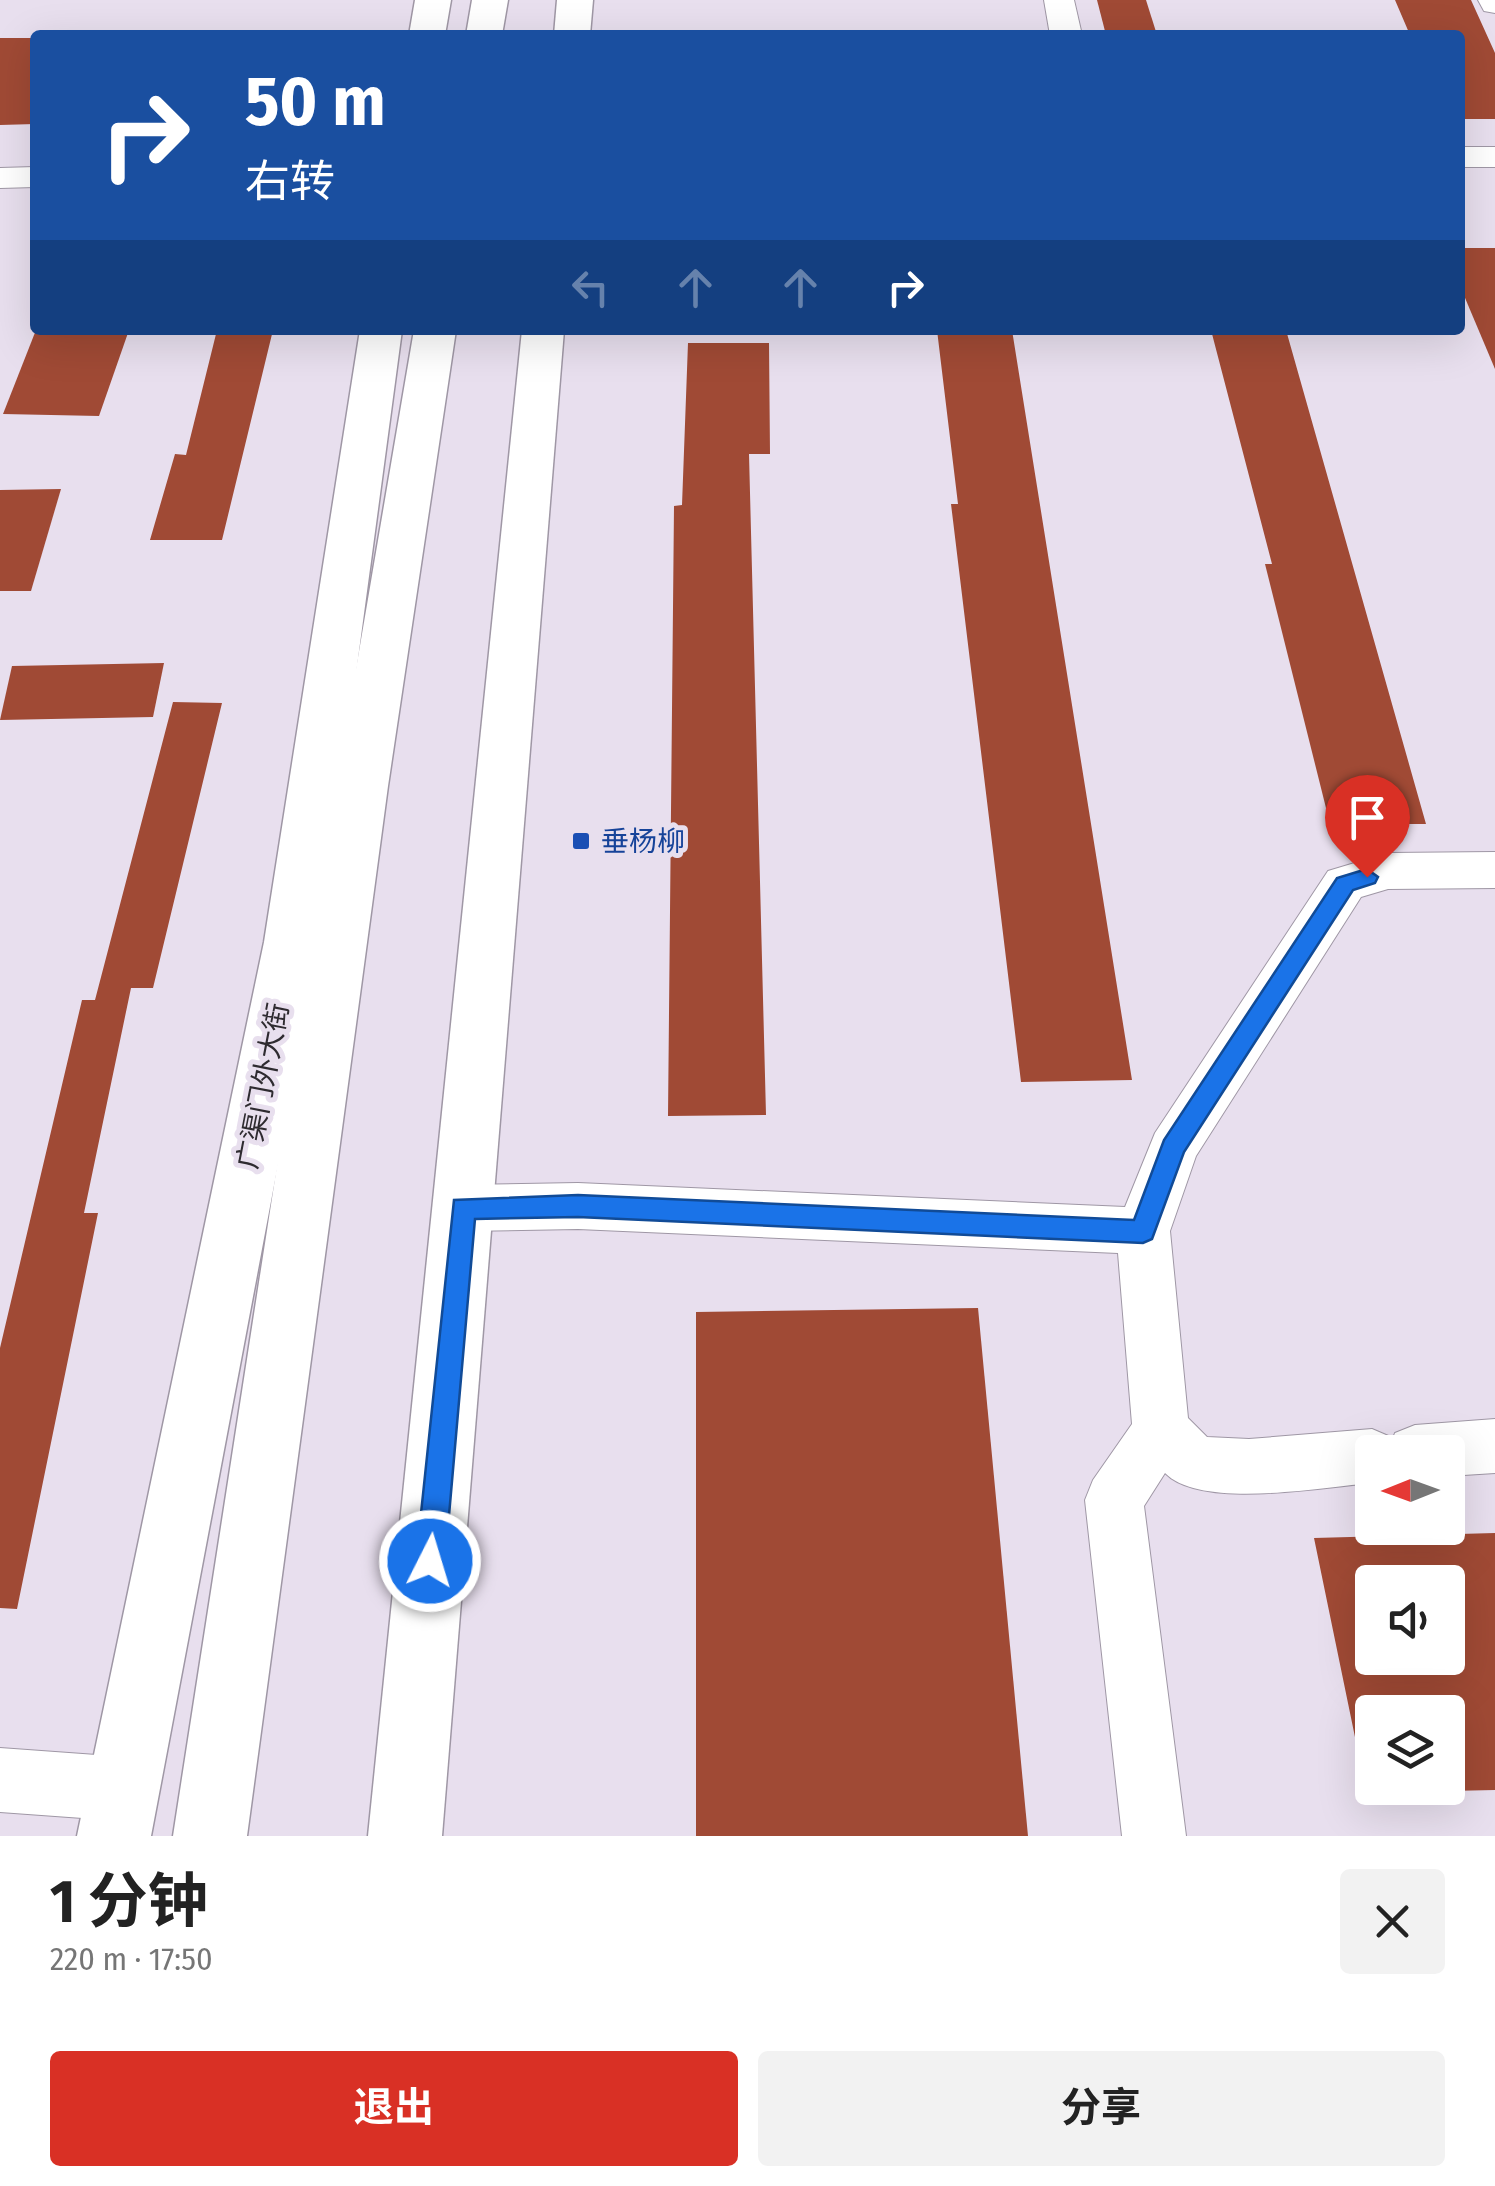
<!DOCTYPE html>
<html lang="zh">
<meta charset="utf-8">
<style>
:root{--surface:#fff;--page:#f2f2f2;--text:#222;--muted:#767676;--accent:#d93025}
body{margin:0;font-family:"Fira Sans Condensed","Noto Sans SC",sans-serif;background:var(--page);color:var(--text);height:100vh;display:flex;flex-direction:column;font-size:38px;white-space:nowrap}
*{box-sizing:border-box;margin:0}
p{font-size:32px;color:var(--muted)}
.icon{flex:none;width:55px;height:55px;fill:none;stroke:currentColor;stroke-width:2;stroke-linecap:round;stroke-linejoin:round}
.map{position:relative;height:1836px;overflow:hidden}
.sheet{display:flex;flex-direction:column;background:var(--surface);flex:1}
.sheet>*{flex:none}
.banner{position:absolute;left:30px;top:30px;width:1435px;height:305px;border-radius:10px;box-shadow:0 10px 40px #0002;background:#1a4fa0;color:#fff;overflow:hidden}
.needle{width:65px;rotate:269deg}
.fabs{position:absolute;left:1355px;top:1435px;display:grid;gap:20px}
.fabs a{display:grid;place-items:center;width:110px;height:110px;border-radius:10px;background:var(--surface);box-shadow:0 10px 40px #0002;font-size:50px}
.pin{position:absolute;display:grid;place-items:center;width:85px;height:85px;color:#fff;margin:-102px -42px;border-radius:50% 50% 50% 0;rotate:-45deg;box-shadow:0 0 10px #0007}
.pin .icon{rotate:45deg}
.me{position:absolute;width:110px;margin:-55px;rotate:5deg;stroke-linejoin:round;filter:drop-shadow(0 0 8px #0008)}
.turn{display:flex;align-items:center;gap:35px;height:210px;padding:0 50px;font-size:45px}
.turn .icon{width:130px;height:130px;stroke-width:2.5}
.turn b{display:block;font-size:70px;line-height:85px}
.lanes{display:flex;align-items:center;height:95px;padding:0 50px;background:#0003;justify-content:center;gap:50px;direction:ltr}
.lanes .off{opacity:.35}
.round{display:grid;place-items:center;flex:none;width:105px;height:105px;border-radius:10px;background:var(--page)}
.summary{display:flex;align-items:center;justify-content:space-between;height:170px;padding:0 50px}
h1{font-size:60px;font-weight:700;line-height:75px}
.action{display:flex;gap:20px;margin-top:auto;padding:20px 50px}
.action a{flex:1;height:115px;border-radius:10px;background:var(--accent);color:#fff;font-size:40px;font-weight:700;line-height:115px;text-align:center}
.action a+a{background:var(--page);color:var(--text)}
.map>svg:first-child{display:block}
.building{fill:#a04a35;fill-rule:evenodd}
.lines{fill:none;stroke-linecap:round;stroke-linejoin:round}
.minor-casing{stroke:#9f97a5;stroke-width:2}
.tertiary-casing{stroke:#9f97a5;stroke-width:3}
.primary-casing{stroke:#9f97a5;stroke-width:3}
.minor{fill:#fff;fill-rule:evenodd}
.tertiary{fill:#fff;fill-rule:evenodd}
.primary{fill:#fff;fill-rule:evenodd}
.route{fill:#1a73e8;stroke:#114b97;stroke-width:2.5}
.transit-dot{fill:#1a4fb4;stroke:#e8dfee;stroke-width:4}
.labels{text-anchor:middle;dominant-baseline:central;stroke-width:10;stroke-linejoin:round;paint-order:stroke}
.transit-label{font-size:28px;fill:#164399;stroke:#e8dfee;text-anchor:start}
.street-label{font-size:28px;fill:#2e2b30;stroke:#e8dfee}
</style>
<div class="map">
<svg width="1495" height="1836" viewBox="0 0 1495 1836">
<rect width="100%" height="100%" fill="#e8dfee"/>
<!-- building -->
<g class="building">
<polygon points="1097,0 1146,0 1157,35 1106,35"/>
<polygon points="1395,0 1471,0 1495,53 1495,119 1460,119 1460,35 1410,35"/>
<polygon points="0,38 35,38 35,124 0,125"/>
<polygon points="1460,248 1495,248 1495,369 1460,286"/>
<polygon points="36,330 129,330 99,416 3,414"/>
<polygon points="217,330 273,330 222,540 150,540 175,454 186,455"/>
<polygon points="937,330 1012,330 1132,1080 1021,1082 951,504 958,504"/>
<polygon points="1211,330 1286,330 1426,824 1330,824 1265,564 1272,564"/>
<polygon points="688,343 769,343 770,454 749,454 766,1115 668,1116 674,506 682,505"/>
<polygon points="61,489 31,591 0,591 0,490"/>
<polygon points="164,663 153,717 0,720 12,666"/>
<polygon points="173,702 222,703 153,988 131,988 84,1213 98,1213 17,1609 0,1608 0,1348 82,1000 95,1000"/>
<polygon points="978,1308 1028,1836 696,1836 696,1312"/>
<path d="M1495,1533V1790L1448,1791V1712H1372V1741L1356,1742L1314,1538ZM1372,1582H1448V1658H1372Z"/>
</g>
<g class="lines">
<defs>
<g id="minor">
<polygon points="1044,0 1074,0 1082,35 1050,35"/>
<polygon points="1478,0 1495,0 1495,13 1484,11"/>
<rect x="1460" y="147" width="35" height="20"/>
<polygon points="35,167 35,187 0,188 0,168"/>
<path d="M1495,852V888L1388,889L1361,897L1196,1156L1170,1231L1188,1418L1207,1437L1249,1439L1372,1429L1393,1438L1395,1433L1415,1425L1495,1419V1473L1448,1476V1452H1372V1483C1322,1487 1201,1510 1165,1473L1144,1506L1186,1836H1122L1085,1500L1093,1480L1132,1424L1118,1253L578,1229L463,1231L444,1224L437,1208L444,1192L463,1185L578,1183L1125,1207L1155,1133L1328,871L1388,853Z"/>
<polygon points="0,1748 124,1757 146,1767 156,1789 146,1811 124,1821 0,1812"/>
</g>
<g id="tertiary">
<polygon points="415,0 451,0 445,35 409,35"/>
<polygon points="360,330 402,330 320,942 151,1836 77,1836 264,942"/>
</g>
<g id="primary">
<polygon points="472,0 508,0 502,35 466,35"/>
<polygon points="557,0 593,0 590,35 554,35"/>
<polygon points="414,330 456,330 388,786 247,1836 173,1836 336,786"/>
<polygon points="522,330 564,330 442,1836 368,1836"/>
</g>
</defs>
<!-- minor casing -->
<use href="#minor" class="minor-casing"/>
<!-- tertiary casing -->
<use href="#tertiary" class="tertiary-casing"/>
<!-- primary casing -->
<use href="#primary" class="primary-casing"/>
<!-- minor -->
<use href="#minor" class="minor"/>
<!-- tertiary -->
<use href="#tertiary" class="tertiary"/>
<!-- primary -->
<use href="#primary" class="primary"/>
</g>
<!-- route -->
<polygon class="route" points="1367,869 1378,877 1375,883 1353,890 1184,1152 1152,1239 1143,1243 578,1217 475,1219 445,1561 441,1571 430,1575 420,1571 416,1561 454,1200 578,1195 1134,1220 1164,1140 1337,878"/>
<!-- markers -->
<rect class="transit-dot" x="571" y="831" width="20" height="20" rx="5"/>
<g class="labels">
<!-- transit labels -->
<g class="transit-label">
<text x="601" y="841">垂杨柳</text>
</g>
<!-- street labels -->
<g class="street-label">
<text transform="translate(263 1086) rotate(-79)">广渠门外大街</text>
</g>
</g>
</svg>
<div class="fabs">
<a><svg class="needle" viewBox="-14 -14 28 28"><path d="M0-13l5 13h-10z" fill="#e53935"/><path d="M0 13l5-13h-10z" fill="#767676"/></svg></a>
<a><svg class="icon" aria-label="sound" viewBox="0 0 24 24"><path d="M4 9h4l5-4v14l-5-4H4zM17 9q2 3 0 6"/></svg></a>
<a><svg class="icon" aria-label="layers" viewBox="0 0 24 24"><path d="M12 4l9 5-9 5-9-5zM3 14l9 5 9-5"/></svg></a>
</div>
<div class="pin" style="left:1367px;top:877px;background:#d93025"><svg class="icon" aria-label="arrive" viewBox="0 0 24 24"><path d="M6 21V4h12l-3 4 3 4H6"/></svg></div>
<svg class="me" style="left:430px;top:1561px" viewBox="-20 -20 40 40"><circle r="17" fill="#1a73e8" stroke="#fff" stroke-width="3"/><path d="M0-11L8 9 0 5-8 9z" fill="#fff"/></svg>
<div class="banner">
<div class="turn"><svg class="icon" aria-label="right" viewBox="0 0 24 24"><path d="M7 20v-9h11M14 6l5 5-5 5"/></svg><div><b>50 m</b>右转</div></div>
<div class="lanes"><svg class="icon off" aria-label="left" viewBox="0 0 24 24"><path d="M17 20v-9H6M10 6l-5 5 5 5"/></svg><svg class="icon off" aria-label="ahead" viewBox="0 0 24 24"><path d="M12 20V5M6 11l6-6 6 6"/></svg><svg class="icon off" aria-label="ahead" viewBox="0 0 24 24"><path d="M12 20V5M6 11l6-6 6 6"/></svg><svg class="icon" aria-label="right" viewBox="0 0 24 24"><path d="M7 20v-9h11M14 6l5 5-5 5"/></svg></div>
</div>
</div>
<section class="sheet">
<div class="summary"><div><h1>1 分钟</h1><p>220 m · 17:50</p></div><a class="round"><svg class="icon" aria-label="close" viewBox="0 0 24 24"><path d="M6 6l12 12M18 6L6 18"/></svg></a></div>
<div class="action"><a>退出</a><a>分享</a></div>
</section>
